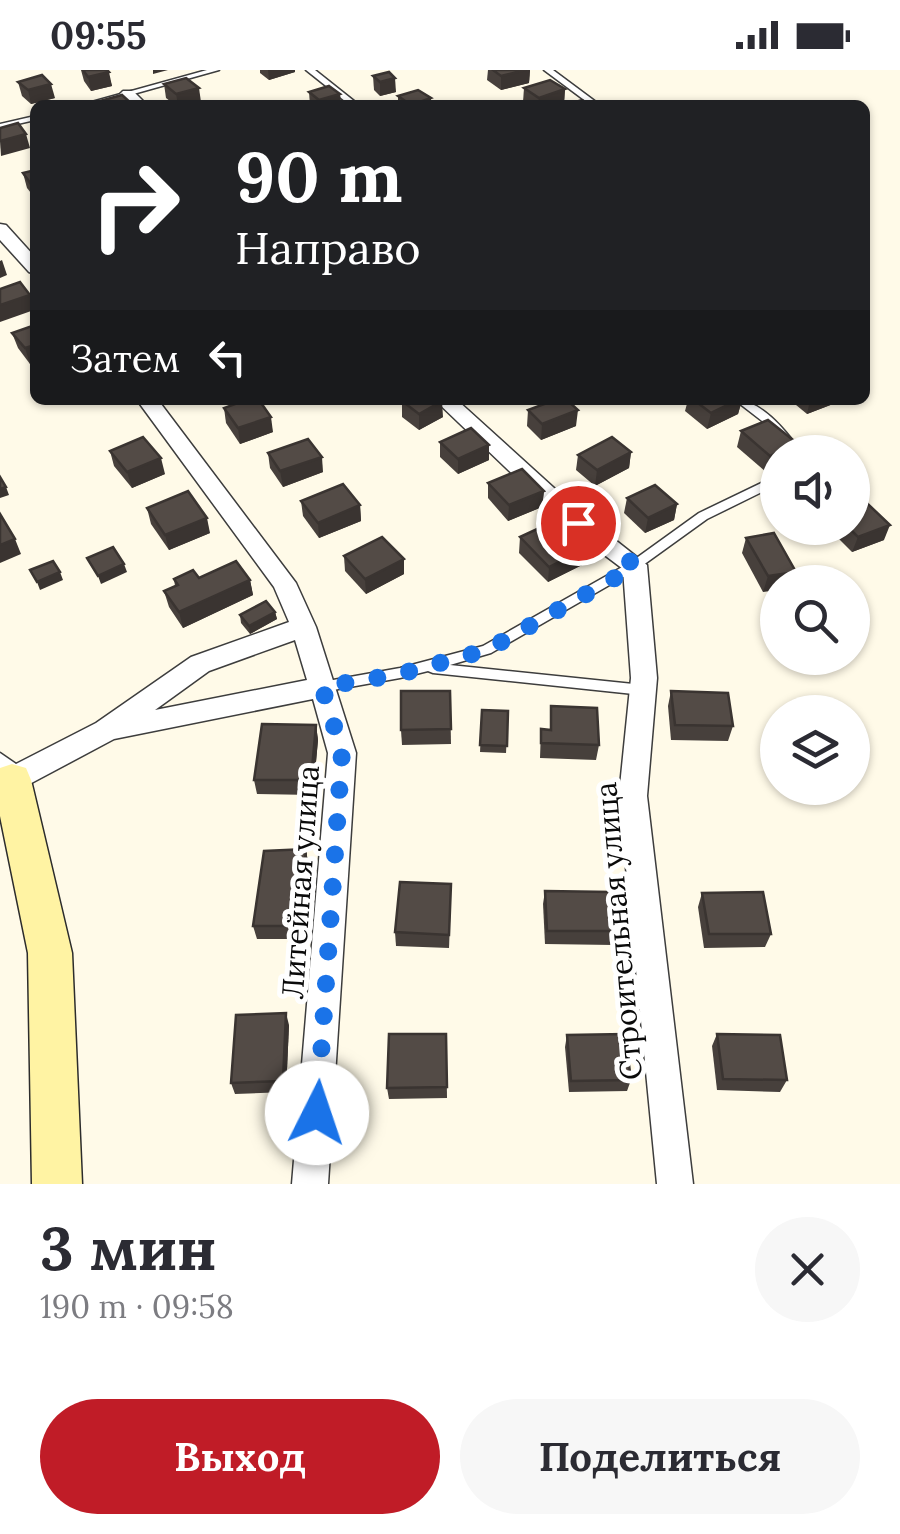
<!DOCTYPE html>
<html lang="ru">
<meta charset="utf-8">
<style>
:root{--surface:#fff;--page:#f7f7f7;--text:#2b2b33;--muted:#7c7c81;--accent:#c01c27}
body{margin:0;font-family:Lora,serif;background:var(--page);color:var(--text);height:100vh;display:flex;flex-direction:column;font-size:38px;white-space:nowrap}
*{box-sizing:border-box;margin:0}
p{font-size:32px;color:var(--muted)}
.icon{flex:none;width:55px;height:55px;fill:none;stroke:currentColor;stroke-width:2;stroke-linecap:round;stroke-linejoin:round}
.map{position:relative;height:1114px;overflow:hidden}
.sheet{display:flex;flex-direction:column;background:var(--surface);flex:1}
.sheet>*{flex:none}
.hud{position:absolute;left:30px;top:30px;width:840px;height:305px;border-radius:15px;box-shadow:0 2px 8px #0004;background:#202124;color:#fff;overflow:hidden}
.controls{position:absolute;left:760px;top:365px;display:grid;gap:20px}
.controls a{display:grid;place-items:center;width:110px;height:110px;border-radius:50%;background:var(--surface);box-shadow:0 2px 8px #0004;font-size:50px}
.pin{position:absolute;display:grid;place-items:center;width:85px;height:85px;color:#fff;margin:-42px;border:5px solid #fff;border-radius:50%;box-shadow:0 2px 10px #0007}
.me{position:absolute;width:110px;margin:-55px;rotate:4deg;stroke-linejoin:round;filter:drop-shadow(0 0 8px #0008)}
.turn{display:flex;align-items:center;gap:35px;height:210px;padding:0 40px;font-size:45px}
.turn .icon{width:130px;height:130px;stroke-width:2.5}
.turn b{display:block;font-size:70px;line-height:85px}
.then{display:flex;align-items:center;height:95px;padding:0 40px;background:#0003;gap:20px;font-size:38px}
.round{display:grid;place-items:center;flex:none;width:105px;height:105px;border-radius:52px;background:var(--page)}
.head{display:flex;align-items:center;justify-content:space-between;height:170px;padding:0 40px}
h1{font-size:60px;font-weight:700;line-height:75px}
.action{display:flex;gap:20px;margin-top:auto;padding:20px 40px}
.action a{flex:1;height:115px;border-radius:60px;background:var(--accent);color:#fff;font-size:40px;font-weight:700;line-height:115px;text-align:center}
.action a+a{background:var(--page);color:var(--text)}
.status{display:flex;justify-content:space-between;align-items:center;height:70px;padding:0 50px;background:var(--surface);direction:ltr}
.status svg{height:28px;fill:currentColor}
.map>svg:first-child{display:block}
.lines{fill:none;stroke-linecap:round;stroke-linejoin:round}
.lane-casing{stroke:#3d3d3d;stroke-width:3}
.street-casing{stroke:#3d3d3d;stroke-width:3}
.secondary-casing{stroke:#2c2c2c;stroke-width:3}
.lane{fill:#fff;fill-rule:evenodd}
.street{fill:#fff;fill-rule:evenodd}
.secondary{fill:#fff3a3;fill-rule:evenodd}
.wall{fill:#47403c}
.shaded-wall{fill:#3a3431}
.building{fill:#534b46;stroke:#3a3431;stroke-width:2.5}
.route{stroke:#1a73e8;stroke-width:18;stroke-dasharray:0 32.4}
.labels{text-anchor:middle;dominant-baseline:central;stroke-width:10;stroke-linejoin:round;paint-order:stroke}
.street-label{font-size:30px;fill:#0a0a0a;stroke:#fff}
</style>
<div class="status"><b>09:55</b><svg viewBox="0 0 49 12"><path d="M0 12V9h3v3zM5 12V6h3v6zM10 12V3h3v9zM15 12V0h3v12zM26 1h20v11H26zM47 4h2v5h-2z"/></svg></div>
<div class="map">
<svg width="900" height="1114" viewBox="0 0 900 1114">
<rect width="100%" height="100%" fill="#fffae8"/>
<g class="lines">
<defs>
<g id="lane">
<polygon points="207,0 219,0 94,35 81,35"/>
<polygon points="306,0 315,0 359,35 350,35"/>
<polygon points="544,0 553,0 600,35 591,35"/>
<polygon points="35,46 35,50 0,58 0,54"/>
<path d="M735,330C762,330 787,362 801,382H790L766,354Z"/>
<polygon points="778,405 778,414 707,449 639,498 491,583 450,595 643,615 648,616 650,620 648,624 643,625 433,603 428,601 400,608 322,622 317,621 315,617 317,613 322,612 400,598 483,576 631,492 699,443"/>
</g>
<g id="street">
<polygon points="123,21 133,21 147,35 130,35 120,24"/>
<polygon points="0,154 6,155 35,187 35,204 29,202 0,170"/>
<path d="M137,330H158L296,513L316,557L356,683L328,1114H292L328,683L313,629L114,669L22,718L12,722L0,715V683L16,694L96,653L191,587L289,552L274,517ZM295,570L307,610L155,640L209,601Z"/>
<polygon points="435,330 457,330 586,447 647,495 657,608 647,726 693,1114 657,1114 619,726 631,608 623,499 570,459"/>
</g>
<polygon id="secondary" points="12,694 26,698 31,710 72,883 82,1114 32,1114 28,883 0,746 0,698"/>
</defs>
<!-- lane casing -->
<use href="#lane" class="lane-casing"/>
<!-- street casing -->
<use href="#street" class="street-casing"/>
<!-- secondary casing -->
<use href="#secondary" class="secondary-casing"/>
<!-- lane -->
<use href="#lane" class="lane"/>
<!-- street -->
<use href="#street" class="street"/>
<!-- secondary -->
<use href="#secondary" class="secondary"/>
</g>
<!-- wall -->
<g class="wall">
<polygon points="81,0 107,0 112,16 91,21 84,11"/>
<polygon points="260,0 295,0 295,2 269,10 260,3"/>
<polygon points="488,0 530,0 529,13 501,20 487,10"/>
<polygon points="373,6 396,22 380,26 374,20"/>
<polygon points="18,12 55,28 31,34 22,26"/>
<polygon points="164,14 201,32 191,35 175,35 166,28"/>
<polygon points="524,18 565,19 564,33 559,35 527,35 523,32"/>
<polygon points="309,22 340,24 341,35 310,35"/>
<polygon points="398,26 431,35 398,35"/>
<polygon points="35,100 35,128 27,118 23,103"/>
<polygon points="35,255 35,292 30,294 18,278 12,263"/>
<polygon points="688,330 742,330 738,344 707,359 685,341"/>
<polygon points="790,330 835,330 833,334 807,344"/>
<polygon points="402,331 443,347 419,360 402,347"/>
<polygon points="224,338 273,362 240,374 226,353"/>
<polygon points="528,340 576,356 541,370 527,356"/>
<polygon points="741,361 798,374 766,402 737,377"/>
<polygon points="440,372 489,390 458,404 440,387"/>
<polygon points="110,381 165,404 132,418 114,396"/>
<polygon points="631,382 629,398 595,416 576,400 578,385"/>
<polygon points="268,383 323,402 283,417 270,398"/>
<polygon points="488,413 544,421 542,437 508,451 488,428"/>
<polygon points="627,428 677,434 674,450 645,463 624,443"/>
<polygon points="301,431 360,435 361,451 319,468 303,446"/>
<polygon points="147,438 210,463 169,480 151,454"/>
<polygon points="828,458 852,458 884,470 852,482"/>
<polygon points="520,467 590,491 548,512 519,483"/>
<polygon points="746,468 796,502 763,522 742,483"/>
<polygon points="344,486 404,504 366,524 345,501"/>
<polygon points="199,508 250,510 253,525 183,558 169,537 164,521 175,516 174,509"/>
<polygon points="275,542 277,549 250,564 241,553 240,545"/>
<polygon points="450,621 451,674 402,675 401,660"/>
<polygon points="671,621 733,656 728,671 671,670 668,636"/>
<polygon points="551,636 599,675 596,690 540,688 541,659 550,660"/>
<polygon points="482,640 508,641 506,683 480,682"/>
<polygon points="316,655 318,670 313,725 257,724 254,710"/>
<polygon points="306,779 308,793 302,869 257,869 253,856"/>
<polygon points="545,821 616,861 613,875 545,874 543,834"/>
<polygon points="702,823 771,864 765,877 704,878 698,837"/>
<polygon points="451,828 449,878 396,876 395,862"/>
<polygon points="289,955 286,1022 235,1024 231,1013"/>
<polygon points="446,964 447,1028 389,1029 387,1018"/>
<polygon points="717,964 787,1010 780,1022 717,1020 712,976"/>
<polygon points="567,965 631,1010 627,1021 569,1022 565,977"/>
</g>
<!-- shaded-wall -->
<g class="shaded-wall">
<polygon points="153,0 168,0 153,4"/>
<polygon points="268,0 295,0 295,2 269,10"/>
<polygon points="526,0 530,0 529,13 501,20 501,6"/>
<polygon points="109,2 112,16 91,21 88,7"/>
<polygon points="395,8 396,22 380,26 380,12"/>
<polygon points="51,14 55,28 31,34 28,20"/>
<polygon points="199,18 201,32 191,35 178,35 176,24"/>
<polygon points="565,19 564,33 559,35 538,35 539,28"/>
<polygon points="340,24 341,35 320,35 319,30"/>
<polygon points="431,28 431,35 411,35"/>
<polygon points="26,64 30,78 1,86 0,71"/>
<polygon points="2,190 7,205 0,208 0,191"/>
<polygon points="30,225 34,240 0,252 0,235"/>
<polygon points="35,275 35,292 30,294 25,278"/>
<polygon points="738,330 742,330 738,344 707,359 711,343"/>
<polygon points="810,330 835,330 833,334 807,344"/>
<polygon points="442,331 443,347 419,360 419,344"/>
<polygon points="578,340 576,356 541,370 542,354"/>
<polygon points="271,347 273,362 240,374 238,358"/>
<polygon points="798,374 795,382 778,382"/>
<polygon points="489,375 489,390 458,404 458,389"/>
<polygon points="631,382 629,398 595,416 597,400"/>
<polygon points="778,383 778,396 766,402 770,386"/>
<polygon points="322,387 323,402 283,417 280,401"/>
<polygon points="161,388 165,404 132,418 127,402"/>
<polygon points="6,417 9,425 0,428 0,419"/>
<polygon points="544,421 542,437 508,451 509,435"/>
<polygon points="677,434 674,450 645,463 648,448"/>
<polygon points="360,435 361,451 319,468 318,453"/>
<polygon points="207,448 210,463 169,480 165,465"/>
<polygon points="890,455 884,470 852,482 858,467"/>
<polygon points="15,469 21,484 0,493 0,475"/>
<polygon points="592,475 590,491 548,512 549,497"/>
<polygon points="404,489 404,504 366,524 365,509"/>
<polygon points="124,494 127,502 101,514 98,506"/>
<polygon points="60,502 63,510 40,520 37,512"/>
<polygon points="796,502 793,512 778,512 778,520 763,522 768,506"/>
<polygon points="250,510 253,525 183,558 179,542"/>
<polygon points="275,542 277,549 250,564 249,556"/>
<polygon points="316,655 318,670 313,725 311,710"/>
<polygon points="306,779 308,793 302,869 299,856"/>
<polygon points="286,943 289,955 286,1022 283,1011"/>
</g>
<!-- building -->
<g class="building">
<polygon points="83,0 107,0 109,2 88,7"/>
<polygon points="493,0 526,0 501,6"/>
<polygon points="389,2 395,8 380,12 373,6"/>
<polygon points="42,5 51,14 28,20 18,12"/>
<polygon points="186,8 199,18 176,24 164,14"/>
<polygon points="550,10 565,19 539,28 524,18"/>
<polygon points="329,16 340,24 319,30 309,22"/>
<polygon points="418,20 431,28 411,35 398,26"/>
<polygon points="122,25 133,35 95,35 93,33"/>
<polygon points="582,30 591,35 565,35"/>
<polygon points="18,53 26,64 0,71 0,58"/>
<polygon points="35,100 35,113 31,114 23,103"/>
<polygon points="20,212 30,225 0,235 0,219"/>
<polygon points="35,255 35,275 25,278 12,263"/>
<polygon points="246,330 259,330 271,347 238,358 224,338"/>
<polygon points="404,330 441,330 442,331 419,344 402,331"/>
<polygon points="555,330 567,330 578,340 542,354 528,340"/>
<polygon points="694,330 738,330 711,343"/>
<polygon points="768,350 798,374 770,386 741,361"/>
<polygon points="471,358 489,375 458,389 440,372"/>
<polygon points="143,367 161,388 127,402 110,381"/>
<polygon points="612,367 631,382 597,400 578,385"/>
<polygon points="308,369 322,387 280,401 268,383"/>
<polygon points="522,399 544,421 509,435 488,413"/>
<polygon points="0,407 6,417 0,419"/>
<polygon points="343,414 360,435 318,453 301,431"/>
<polygon points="655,415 677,434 648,448 627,428"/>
<polygon points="852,419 890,455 858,467 849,458 852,458"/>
<polygon points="188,421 207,448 165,465 147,438"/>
<polygon points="0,444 15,469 0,475"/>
<polygon points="563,447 592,475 549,497 520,467"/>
<polygon points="774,463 796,502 768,506 746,468"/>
<polygon points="382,467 404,489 365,509 344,486"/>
<polygon points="113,477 124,494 98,506 87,488"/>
<polygon points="53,491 60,502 37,512 30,500"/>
<polygon points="236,491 250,510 179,542 164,521 178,515 174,509 193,500 199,508"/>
<polygon points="266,531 275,542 249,556 240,545"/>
<polygon points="401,621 450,621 451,659 401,660"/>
<polygon points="671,621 728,623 733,656 675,655"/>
<polygon points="551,636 597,638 599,675 541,673 541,659 551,660"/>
<polygon points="482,640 508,641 507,676 480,675"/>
<polygon points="262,654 316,655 311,710 254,710"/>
<polygon points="306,779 299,856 253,856 264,781"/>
<polygon points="400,812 451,814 449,865 395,862"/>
<polygon points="545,821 612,822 616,861 547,861"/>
<polygon points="763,822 771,864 709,864 702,823"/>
<polygon points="286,943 283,1011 231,1013 236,945"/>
<polygon points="389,964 446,964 447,1017 387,1018"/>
<polygon points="625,964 631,1010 571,1011 567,965"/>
<polygon points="717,964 780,965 787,1010 723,1009"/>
</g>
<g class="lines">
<!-- route -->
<polyline class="route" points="317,1043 342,682 322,617 400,604 487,580 636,496 578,453"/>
</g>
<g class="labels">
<!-- street labels -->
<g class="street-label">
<text transform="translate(300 812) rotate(-86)">Литейная улица</text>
<text transform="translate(618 861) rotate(-95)">Строительная улица</text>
</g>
</g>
</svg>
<div class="controls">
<a><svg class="icon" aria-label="sound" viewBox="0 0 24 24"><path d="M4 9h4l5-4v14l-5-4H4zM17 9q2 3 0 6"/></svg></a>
<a><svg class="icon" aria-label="search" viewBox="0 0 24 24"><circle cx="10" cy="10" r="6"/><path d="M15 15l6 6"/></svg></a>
<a><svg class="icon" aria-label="layers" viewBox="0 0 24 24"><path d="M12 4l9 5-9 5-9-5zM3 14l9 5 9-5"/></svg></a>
</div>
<div class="pin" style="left:578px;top:453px;background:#d93025"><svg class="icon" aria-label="arrive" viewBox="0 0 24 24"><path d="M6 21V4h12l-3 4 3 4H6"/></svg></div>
<svg class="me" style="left:317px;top:1043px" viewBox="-20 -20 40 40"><circle r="19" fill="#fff"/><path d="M0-13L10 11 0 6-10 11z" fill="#1a73e8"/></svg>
<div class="hud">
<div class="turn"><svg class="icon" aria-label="right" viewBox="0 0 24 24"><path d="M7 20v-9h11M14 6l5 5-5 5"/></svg><div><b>90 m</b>Направо</div></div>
<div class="then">Затем<svg class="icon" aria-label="left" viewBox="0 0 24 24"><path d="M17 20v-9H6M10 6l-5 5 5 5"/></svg></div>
</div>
</div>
<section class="sheet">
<div class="head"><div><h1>3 мин</h1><p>190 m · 09:58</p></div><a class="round"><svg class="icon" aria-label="close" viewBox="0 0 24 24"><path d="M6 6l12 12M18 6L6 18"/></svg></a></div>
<div class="action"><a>Выход</a><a>Поделиться</a></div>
</section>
